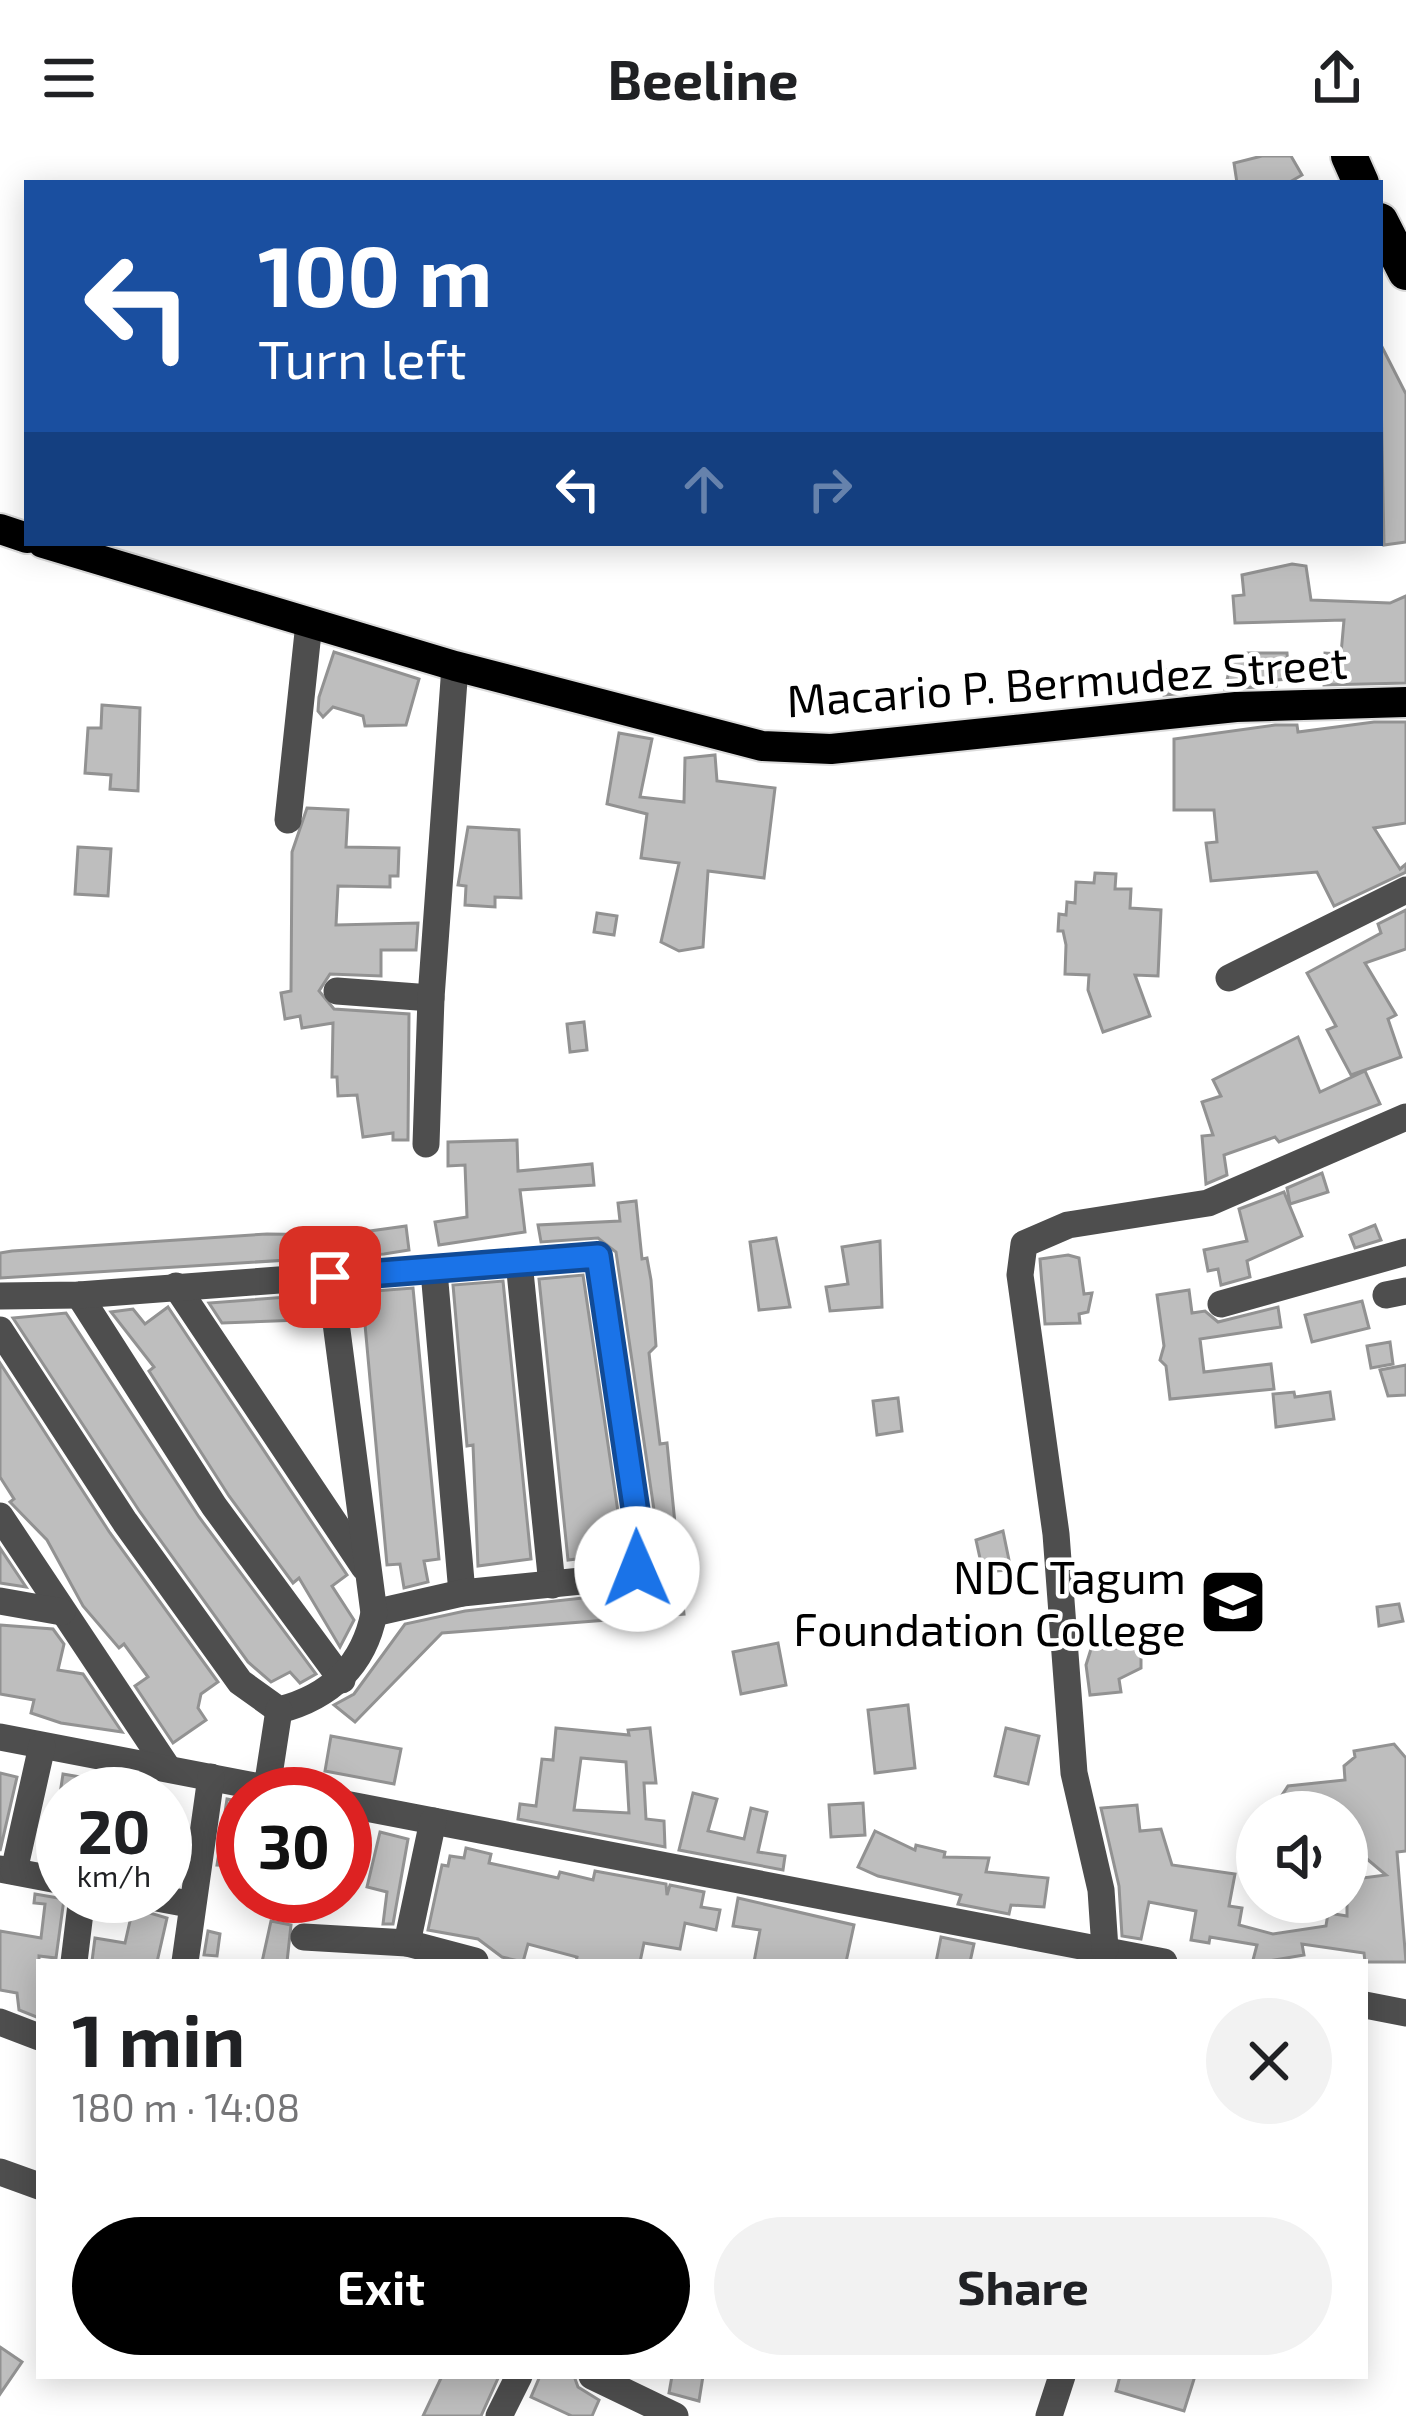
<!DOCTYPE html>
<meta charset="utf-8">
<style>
:root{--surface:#fff;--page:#f2f2f2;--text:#202124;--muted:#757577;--accent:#000}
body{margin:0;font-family:"Exo 2",sans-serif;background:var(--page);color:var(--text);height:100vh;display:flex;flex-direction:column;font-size:45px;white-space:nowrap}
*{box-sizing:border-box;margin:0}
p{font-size:39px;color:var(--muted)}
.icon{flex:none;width:66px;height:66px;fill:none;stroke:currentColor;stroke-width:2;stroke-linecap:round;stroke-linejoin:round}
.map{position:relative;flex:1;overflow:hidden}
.sheet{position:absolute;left:36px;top:1803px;width:1332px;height:420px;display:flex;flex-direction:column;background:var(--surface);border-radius:0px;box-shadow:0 6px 30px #0003}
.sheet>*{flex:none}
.top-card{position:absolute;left:24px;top:24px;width:1359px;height:366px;border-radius:0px;box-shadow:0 6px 30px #0003;background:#1a4fa0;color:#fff;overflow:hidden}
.fabs{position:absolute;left:1236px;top:1635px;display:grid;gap:24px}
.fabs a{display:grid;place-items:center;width:132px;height:132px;border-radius:50%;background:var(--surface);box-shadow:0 6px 30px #0003;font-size:60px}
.speed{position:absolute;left:36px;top:1611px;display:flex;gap:24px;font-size:60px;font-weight:700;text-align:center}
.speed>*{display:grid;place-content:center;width:156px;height:156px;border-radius:50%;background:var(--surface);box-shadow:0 6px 30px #0003;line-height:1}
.speed small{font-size:30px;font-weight:400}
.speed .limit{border:18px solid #d22;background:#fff;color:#111}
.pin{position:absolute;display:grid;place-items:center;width:102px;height:102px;color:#fff;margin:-51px;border-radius:24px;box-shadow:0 6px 18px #0006}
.me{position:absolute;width:132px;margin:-66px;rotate:359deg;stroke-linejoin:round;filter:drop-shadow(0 0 9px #0008)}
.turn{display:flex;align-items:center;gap:42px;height:252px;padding:0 36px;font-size:54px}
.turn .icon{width:156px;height:156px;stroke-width:2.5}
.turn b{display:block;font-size:84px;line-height:102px}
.lanes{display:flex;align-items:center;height:114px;padding:0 36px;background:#0003;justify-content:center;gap:60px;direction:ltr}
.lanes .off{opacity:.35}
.round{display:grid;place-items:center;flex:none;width:126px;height:126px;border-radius:63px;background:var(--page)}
.head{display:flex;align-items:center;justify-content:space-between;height:204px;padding:0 36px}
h1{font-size:72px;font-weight:700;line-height:90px}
.action{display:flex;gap:24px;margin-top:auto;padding:24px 36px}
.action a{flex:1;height:138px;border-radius:72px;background:var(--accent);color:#fff;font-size:48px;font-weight:700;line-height:138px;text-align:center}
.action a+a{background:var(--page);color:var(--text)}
header{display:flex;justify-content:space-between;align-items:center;height:156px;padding:0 36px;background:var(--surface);font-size:54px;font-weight:700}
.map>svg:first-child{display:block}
.building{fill:#bebebe;stroke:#929292;stroke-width:3;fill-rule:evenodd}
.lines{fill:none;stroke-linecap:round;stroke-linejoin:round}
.major-casing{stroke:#dbdbdb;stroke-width:34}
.highway-casing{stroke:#dbdbdb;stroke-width:40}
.minor{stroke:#4e4e4e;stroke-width:27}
.major{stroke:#000;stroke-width:30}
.highway{stroke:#000;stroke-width:36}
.route-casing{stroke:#114b97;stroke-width:30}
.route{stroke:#1a73e8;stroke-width:21}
.labels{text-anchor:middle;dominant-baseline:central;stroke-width:9;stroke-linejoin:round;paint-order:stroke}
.street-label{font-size:45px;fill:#000;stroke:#fff}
.poi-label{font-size:45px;fill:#000;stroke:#fff;text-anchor:end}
</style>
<header><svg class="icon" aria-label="menu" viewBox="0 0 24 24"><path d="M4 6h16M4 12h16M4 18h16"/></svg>Beeline<svg class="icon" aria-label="share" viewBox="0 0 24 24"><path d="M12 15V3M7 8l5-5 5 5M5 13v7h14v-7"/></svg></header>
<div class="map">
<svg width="1406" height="2260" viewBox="0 0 1406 2260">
<rect width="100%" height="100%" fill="#fff"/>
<!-- building -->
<g class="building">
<polygon points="1262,0 1291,0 1302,19 1288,27 1237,27 1234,7"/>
<polygon points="1380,187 1406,238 1406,386 1384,389"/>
<polygon points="1292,408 1306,410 1311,444 1390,447 1406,440 1406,527 1324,529 1325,497 1341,498 1344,464 1235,467 1233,440 1244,439 1242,419"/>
<polygon points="334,496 419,523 406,569 365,570 363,560 333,551 323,561 318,555 319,541"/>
<polygon points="1233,497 1287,497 1289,523 1276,524 1276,530 1225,533"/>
<polygon points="1183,512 1186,537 1164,539 1162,514"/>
<polygon points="102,549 140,552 138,635 110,633 111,619 85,617 88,572 101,572"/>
<polygon points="1374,566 1406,566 1406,667 1374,672 1400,713 1406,708 1406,716 1334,750 1317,716 1211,725 1206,687 1217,686 1214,654 1174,654 1174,583 1275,569 1297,569 1298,576"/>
<polygon points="619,577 652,583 640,641 684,646 685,602 715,599 717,625 775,632 764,722 708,715 703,791 679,795 661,786 679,707 641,702 647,658 607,648"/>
<polygon points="307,652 348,654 346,691 399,692 398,720 390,720 390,731 338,730 336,769 418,767 416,794 381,794 381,820 330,818 319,835 334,853 409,858 408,984 393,984 393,977 363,981 357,939 338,940 337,921 332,921 333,867 302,872 300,860 285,863 281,837 291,835 292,696"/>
<polygon points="468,671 519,674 521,742 495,741 495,751 465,749 466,730 458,729"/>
<polygon points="78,691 111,693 108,740 75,738"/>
<polygon points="1095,717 1116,718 1115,733 1131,733 1130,752 1161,754 1158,820 1135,819 1150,860 1103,876 1088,834 1089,819 1065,818 1066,789 1063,775 1058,775 1059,758 1066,759 1067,746 1075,747 1076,726 1094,727"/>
<polygon points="1406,754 1406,793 1365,807 1396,859 1388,863 1401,901 1351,919 1327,874 1336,870 1307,817 1381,777 1378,768"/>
<polygon points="597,757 617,760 614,779 594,776"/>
<polygon points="584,866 587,894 570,896 567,868"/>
<polygon points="1298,881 1320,936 1365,915 1380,948 1279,986 1275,981 1224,999 1227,1019 1206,1028 1202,980 1213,979 1202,946 1221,940 1213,924"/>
<polygon points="517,984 518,1015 592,1008 594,1029 520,1034 525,1076 439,1089 435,1066 467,1061 465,1009 448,1010 448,986"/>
<polygon points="1322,1017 1328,1036 1290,1048 1287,1032"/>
<polygon points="1284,1036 1302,1080 1247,1105 1250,1121 1221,1129 1218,1113 1208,1115 1204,1094 1247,1085 1239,1053"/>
<polygon points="636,1045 642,1103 647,1102 651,1124 656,1190 649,1197 652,1224 660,1288 667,1287 684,1458 442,1477 355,1566 334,1549 354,1538 405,1468 465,1455 656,1434 658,1381 616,1096 598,1082 541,1086 538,1069 620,1065 618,1047"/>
<polygon points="1375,1069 1381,1084 1355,1092 1350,1079"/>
<polygon points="406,1070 409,1094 384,1098 0,1122 0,1097 12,1095 267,1078 341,1079"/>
<polygon points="776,1082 790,1151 759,1154 750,1086"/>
<polygon points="880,1085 882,1151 830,1155 826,1131 848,1128 842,1091"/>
<polygon points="1068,1099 1079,1102 1084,1138 1092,1137 1088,1156 1079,1158 1080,1167 1045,1168 1040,1103"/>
<polygon points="583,1119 622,1383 618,1398 568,1404 539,1123"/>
<polygon points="503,1125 531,1403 478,1410 473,1289 467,1290 453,1129"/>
<polygon points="413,1132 439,1403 424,1405 428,1426 404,1432 400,1408 387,1409 362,1136"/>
<polygon points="1189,1134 1192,1157 1205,1155 1218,1166 1278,1151 1281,1171 1200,1183 1204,1216 1271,1208 1274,1233 1170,1243 1166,1210 1160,1204 1164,1190 1157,1139"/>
<polygon points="314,1139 317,1161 301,1164 222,1167 209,1147"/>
<polygon points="1362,1145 1369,1172 1312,1186 1305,1159"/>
<polygon points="168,1151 347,1419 332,1430 354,1464 340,1491 299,1422 293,1427 229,1340 149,1215 154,1211 111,1156 133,1153 145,1168"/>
<polygon points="66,1157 199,1361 316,1518 300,1527 290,1516 271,1526 248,1506 140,1356 13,1162"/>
<polygon points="1390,1186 1393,1208 1371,1212 1367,1190"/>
<polygon points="0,1207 110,1377 218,1526 201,1538 198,1552 206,1564 173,1587 135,1530 148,1521 124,1488 119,1492 83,1450 47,1384 10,1346 14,1343 0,1321"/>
<polygon points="1406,1209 1406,1239 1388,1240 1380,1214"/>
<polygon points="1294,1236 1295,1241 1330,1236 1334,1263 1276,1271 1273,1238"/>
<polygon points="898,1242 902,1275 877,1279 873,1245"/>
<polygon points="1003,1375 1011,1414 983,1416 976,1384"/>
<polygon points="0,1392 26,1431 0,1427"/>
<polygon points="1399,1448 1403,1465 1379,1470 1377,1451"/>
<polygon points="0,1469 53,1473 64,1488 58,1514 83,1518 122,1576 61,1567 31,1557 34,1544 0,1538"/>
<polygon points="778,1487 786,1529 741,1538 733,1496"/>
<polygon points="1141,1491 1141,1512 1119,1523 1121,1536 1090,1539 1086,1509 1091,1493"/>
<polygon points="908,1549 915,1612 875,1617 868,1554"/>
<path d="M556,1572L629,1579L628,1574L650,1572L656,1627H644L646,1663L664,1665L665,1691L518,1663L520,1648L536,1650L542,1603L553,1604ZM581,1602L626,1606L629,1657L574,1654Z"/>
<polygon points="1006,1572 1039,1580 1028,1628 995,1620"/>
<polygon points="331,1580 401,1593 394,1628 325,1615"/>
<polygon points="1394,1588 1406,1602 1406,1695 1397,1696 1406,1806 1365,1806 1364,1797 1302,1788 1304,1799 1263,1806 1253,1804 1257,1789 1210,1781 1209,1787 1191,1784 1196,1755 1149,1746 1141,1783 1122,1780 1119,1730 1101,1652 1137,1649 1140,1675 1161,1673 1172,1709 1235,1718 1229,1750 1242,1752 1239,1769 1273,1778 1326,1770 1328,1757 1347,1760 1347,1724 1386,1719 1348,1687 1347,1656 1271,1656 1288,1630 1345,1624 1344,1610 1355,1601 1354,1595"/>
<polygon points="0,1617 17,1621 0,1695"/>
<polygon points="63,1618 86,1622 83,1638 60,1638"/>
<polygon points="693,1637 717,1643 708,1675 744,1683 751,1652 767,1656 758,1696 785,1700 783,1714 679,1694"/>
<polygon points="227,1643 243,1646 243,1710 217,1709"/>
<polygon points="863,1647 865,1679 831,1681 829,1649"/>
<polygon points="875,1675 915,1694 916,1689 945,1696 944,1701 989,1702 986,1716 1048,1722 1044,1751 1011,1749 1009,1758 958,1748 961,1739 878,1720 858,1711"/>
<polygon points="380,1676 408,1683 393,1768 383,1768 387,1736 367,1731"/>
<polygon points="466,1692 491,1698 489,1707 558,1722 560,1716 593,1724 595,1715 666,1728 667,1739 670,1729 704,1736 701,1751 720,1754 716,1774 685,1767 680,1793 644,1787 640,1806 576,1806 577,1801 528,1788 523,1806 502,1801 478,1783 428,1774 442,1709 448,1710 450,1700 464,1702"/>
<polygon points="35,1738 64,1743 56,1802 39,1800 39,1862 19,1854 17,1837 0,1834 0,1775 41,1782 45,1748 34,1747"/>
<polygon points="738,1742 854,1769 846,1806 754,1806 760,1774 733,1770"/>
<polygon points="133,1752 167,1762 157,1806 92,1805 95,1782 125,1787"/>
<polygon points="271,1765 291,1769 287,1806 262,1806"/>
<polygon points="208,1775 220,1778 217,1800 204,1799"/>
<polygon points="941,1781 974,1788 970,1806 936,1806"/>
<polygon points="0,2191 22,2206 0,2238"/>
<polygon points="442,2220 499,2220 481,2260 423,2260"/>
<polygon points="540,2220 574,2220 578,2231 599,2244 592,2260 572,2260 531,2241"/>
<polygon points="672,2220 703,2220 699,2245 669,2237"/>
<polygon points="1120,2220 1195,2220 1184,2255 1116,2235"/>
</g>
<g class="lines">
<defs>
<g id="major">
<polyline points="0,373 27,382"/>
<polyline points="43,387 455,510 762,590 831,593 1236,551 1406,546"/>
</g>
<g id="highway">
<polyline points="1349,0 1361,27"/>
<polyline points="1380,65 1406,116"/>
</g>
</defs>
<!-- major casing -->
<use href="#major" class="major-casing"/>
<!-- highway casing -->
<use href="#highway" class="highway-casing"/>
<!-- minor -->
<g class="minor">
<polyline points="288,664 309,467"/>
<polyline points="1229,822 1406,734"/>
<polyline points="337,835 431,842"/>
<polyline points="426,988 431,842 455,510"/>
<polyline points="519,1106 552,1429"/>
<polyline points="434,1115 462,1437"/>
<polyline points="176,1130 364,1411"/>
<polyline points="79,1139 214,1350 342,1524"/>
<polyline points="1386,1139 1406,1135"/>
<polyline points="0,1140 79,1139 598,1100 640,1384 631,1420 462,1437 374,1457"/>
<polyline points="1221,1148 1406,1096"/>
<path d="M0,1174L125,1366L240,1526L279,1554C330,1541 364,1509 374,1457L330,1121"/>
<polyline points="0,1360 167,1611"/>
<polyline points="0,1445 62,1456"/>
<polyline points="0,1581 297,1638"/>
<polyline points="267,1632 279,1554"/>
<polyline points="345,1648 1164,1806"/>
<polyline points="0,1713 63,1725"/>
<polyline points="14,1715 42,1590"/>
<polyline points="146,1740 189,1748"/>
<polyline points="304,1781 407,1787 475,1805"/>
<polyline points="407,1787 433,1665"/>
<polyline points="1105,1793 1101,1734 1074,1617 1056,1378 1020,1119 1024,1088 1068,1069 1208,1047 1406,961"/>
<polyline points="74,1806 82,1740"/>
<polyline points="185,1806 211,1621"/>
<polyline points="1365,1849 1406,1857"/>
<polyline points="0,1866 39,1881"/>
<polyline points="0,2016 39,2030"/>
<polyline points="592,2220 675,2260"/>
<polyline points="499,2260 519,2220"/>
<polyline points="1049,2260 1062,2220"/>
</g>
<!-- major -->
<use href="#major" class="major"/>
<!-- highway -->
<use href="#highway" class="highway"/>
</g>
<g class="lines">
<defs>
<polyline id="route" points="330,1121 598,1100 640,1384 637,1413"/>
</defs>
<!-- route casing -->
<use href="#route" class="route-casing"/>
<!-- route -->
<use href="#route" class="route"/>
</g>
<!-- icons -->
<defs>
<symbol id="university-square" viewBox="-11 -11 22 22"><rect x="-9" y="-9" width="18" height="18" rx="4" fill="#000" stroke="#fff"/><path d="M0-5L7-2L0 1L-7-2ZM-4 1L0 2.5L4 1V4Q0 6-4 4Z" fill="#fff"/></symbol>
</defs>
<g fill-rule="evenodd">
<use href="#university-square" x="1195" y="1408" width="76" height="76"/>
</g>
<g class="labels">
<!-- street labels -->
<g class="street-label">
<text transform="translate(1067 524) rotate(-4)">Macario P. Bermudez Street</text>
</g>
<!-- poi labels -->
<g class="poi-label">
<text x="1186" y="1420">NDC Tagum<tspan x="1186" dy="52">Foundation College</tspan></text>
</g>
</g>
</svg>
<div class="fabs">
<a><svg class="icon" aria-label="sound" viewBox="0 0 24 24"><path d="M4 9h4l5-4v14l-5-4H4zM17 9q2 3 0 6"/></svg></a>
</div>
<div class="speed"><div>20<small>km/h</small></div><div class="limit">30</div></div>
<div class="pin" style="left:330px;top:1121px;background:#d93025"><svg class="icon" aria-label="arrive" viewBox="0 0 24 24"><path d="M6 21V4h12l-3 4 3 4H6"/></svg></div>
<svg class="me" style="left:637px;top:1413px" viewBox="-20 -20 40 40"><circle r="19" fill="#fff"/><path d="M0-13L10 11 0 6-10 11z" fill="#1a73e8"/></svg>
<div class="top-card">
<div class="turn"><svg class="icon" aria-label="left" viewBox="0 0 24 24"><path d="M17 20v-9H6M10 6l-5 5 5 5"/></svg><div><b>100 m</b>Turn left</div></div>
<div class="lanes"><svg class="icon" aria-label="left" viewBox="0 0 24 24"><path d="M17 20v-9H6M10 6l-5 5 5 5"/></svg><svg class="icon off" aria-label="ahead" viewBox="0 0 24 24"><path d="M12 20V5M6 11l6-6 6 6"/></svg><svg class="icon off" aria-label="right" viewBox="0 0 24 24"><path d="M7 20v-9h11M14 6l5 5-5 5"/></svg></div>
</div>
<section class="sheet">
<div class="head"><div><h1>1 min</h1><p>180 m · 14:08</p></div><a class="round"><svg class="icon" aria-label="close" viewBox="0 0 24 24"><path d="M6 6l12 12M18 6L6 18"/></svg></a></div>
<div class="action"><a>Exit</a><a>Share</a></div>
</section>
</div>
